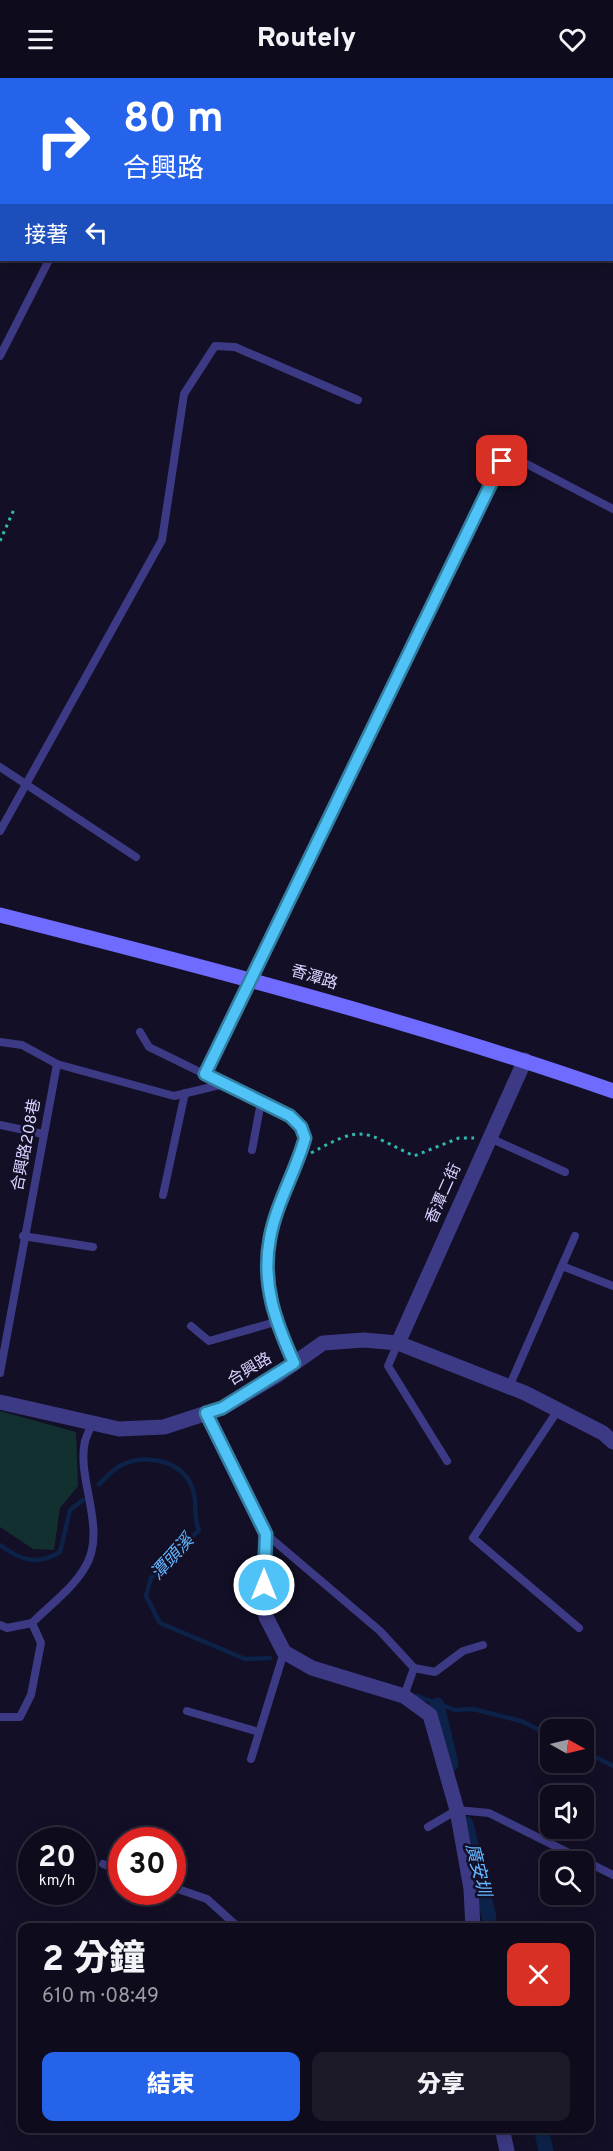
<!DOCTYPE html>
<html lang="zh-TW">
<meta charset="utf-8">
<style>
:root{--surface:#0e0b1c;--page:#1c1929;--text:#f1f3f6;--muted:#9b9ba3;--line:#2e2b3b;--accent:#2563eb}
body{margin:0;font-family:Overpass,"Noto Sans TC",sans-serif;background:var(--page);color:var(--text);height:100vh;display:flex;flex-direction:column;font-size:22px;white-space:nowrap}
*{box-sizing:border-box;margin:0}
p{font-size:20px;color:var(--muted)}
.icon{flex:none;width:33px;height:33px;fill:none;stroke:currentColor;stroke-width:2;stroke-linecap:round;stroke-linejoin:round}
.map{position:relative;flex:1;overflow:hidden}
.panel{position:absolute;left:18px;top:1845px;width:576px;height:210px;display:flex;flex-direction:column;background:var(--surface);border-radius:12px;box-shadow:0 3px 15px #0003,0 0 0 2px var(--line)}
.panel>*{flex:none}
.banner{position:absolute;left:0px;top:0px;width:614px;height:183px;box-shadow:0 3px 15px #0003,0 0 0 2px var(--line);background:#2563eb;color:#fff;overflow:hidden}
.needle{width:39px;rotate:98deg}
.buttons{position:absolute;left:540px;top:1641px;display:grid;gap:12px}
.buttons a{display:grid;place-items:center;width:54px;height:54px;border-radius:12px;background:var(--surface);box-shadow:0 3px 15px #0003,0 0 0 2px var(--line);font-size:30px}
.speed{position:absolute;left:18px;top:1749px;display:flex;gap:12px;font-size:30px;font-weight:700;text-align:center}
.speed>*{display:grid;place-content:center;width:78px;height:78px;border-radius:50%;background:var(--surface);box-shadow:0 3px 15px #0003,0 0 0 2px var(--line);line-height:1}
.speed small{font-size:15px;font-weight:400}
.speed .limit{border:9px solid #d22;background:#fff;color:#111}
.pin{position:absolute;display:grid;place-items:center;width:51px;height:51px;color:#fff;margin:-26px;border-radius:12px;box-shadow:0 3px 9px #0006}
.me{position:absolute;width:66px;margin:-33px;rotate:0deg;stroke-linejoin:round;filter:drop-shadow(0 0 4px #0008)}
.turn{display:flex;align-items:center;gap:21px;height:126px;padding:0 24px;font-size:27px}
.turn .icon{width:78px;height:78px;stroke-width:2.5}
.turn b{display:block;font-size:42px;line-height:51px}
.then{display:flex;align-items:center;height:57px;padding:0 24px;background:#0003;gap:12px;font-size:22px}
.round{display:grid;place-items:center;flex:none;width:63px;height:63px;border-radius:12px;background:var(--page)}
.summary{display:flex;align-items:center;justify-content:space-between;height:102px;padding:0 24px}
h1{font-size:36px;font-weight:800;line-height:45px}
.primary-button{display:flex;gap:12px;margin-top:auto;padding:12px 24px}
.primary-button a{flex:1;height:69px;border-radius:12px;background:var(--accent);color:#fff;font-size:24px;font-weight:800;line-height:69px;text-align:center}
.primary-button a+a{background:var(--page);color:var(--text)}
header{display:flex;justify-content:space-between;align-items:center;height:78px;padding:0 24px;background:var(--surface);font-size:27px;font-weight:800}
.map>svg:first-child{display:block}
.green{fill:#12302f}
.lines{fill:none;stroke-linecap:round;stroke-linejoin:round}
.stream{stroke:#0c2248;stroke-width:4.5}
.canal{stroke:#0c2248;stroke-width:15}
.path{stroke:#2fb8b0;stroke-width:3;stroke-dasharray:3 4.5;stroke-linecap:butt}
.lane{stroke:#3d3a85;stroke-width:8}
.street{stroke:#3d3a85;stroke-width:15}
.secondary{stroke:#6f6bff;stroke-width:15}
.route-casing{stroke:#337fa1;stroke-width:15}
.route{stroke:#4fc3f7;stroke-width:10}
.labels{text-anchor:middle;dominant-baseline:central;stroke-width:5;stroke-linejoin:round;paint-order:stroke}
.street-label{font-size:16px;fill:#d9d4ff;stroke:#130f26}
.water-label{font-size:18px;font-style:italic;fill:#62b6ff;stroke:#130f26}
</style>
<header><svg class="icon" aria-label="menu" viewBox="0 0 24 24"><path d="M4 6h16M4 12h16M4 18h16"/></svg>Routely<svg class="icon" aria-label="heart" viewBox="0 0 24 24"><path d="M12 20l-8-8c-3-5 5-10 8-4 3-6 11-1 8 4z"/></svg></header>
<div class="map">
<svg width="613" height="2073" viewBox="0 0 613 2073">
<rect width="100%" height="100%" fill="#130f26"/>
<!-- green -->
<polygon class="green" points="0,1333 76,1354 78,1408 60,1430 54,1472 33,1471 0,1449"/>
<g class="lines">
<!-- stream -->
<g class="stream">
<path d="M99,1406C106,1400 112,1392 120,1388C147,1373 188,1384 194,1416C197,1429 193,1440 199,1452L151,1500L146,1518L160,1545L245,1581L270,1580"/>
<path d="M0,1467C20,1482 37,1488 60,1474L70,1432L83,1422"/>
<polyline points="417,1618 455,1632 473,1631 521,1643 550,1657"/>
<polyline points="584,1673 613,1688"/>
</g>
<!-- canal -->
<g class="canal">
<polyline points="437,1627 451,1686"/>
<polyline points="466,1746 489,1839"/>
<polyline points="541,2050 546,2073"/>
</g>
<!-- path -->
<g class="path">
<polyline points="0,463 15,429"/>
<path d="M311,1075C364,1046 362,1053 414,1078L459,1060H474"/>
</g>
<!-- lane -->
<g class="lane">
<polyline points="201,2 201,0"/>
<polyline points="0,69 2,69"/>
<polyline points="0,278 49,182"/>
<polyline points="0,689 136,779"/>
<polyline points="0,753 162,462 184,316 215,268 235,269 358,322"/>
<path d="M140,954L149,969L290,1038L301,1049L305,1060C296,1093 276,1126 270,1160C261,1206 276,1245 294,1285"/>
<polyline points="0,964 22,967 57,986"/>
<polyline points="205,996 502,383 519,382 613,431"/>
<polyline points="0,1047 43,1056"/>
<polyline points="490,1060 565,1094"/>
<polyline points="252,1072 261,1024"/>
<polyline points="163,1117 185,1015"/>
<polyline points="23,1158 93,1169"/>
<polyline points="562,1188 613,1208"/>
<polyline points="191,1248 209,1263 275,1244"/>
<polyline points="398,1265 388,1288 447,1383"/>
<polyline points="0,1295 57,986 174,1018 224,1006"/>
<polyline points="509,1309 575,1158"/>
<polyline points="558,1332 473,1460 579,1550"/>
<polyline points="267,1457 380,1553 414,1590 435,1594 463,1573 483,1567"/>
<path d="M32,1545C49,1528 71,1512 84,1491C109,1453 76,1403 85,1363C87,1357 90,1351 92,1345"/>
<polyline points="0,1547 7,1550 32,1545 41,1565 31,1617 20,1639 0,1639"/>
<polyline points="404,1618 414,1590"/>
<polyline points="187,1633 259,1654"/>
<polyline points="251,1681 284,1574"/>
<polyline points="428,1749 457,1732 489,1735 613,1797"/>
<polyline points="103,1786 122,1793"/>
<polyline points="172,1809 207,1821 239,1850"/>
</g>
<!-- street -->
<g class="street">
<polyline points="398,1265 525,982"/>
<polyline points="0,1324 119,1351 164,1349 222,1330 276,1298 323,1265 364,1262 398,1265 525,1315 603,1355 613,1364"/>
<polyline points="206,1335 266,1456 264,1491 266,1539 284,1574 312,1590 404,1618 430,1637 457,1732 471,1811 473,1850"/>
<polyline points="502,2050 507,2073"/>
</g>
<!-- secondary -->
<path class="secondary" d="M0,837C206,889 412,943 613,1013"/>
</g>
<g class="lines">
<defs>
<path id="route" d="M264,1507L266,1456L206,1335L222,1330L294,1285C276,1245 261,1206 270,1160C276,1126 296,1093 305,1060L301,1049L290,1038L205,996L502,383"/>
</defs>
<!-- route casing -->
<use href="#route" class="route-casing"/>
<!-- route -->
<use href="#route" class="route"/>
</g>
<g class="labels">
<!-- street labels -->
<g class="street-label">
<text transform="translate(314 900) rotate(17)">香潭路</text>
<text transform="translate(27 1067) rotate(-79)">合興路208巷</text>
<text transform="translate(444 1116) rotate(-66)">香潭二街</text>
<text transform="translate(250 1292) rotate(-31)">合興路</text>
</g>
<!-- water labels -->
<g class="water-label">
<text transform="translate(173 1480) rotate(-48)">潭頭溪</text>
<text transform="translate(477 1792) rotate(76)">廣安圳</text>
</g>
</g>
</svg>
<div class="buttons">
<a><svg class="needle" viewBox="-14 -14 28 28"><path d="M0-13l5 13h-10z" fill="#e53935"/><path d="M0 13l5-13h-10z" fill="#9b9ba3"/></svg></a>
<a><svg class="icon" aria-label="sound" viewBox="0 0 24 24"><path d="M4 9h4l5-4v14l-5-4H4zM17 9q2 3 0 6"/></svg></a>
<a><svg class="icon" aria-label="search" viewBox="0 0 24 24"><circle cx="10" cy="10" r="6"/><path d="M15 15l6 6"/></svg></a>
</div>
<div class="speed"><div>20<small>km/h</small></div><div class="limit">30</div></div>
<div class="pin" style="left:502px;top:383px;background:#d93025"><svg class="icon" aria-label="arrive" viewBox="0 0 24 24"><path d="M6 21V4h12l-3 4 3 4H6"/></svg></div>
<svg class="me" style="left:264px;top:1507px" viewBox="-20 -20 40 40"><circle r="17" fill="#4fc3f7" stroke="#fff" stroke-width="3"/><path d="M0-11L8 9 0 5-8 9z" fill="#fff"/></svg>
<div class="banner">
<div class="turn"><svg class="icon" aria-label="right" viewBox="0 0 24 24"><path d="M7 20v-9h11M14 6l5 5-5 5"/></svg><div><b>80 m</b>合興路</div></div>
<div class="then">接著<svg class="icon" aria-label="left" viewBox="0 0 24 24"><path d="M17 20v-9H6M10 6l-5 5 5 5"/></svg></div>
</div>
<section class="panel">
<div class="summary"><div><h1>2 分鐘</h1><p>610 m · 08:49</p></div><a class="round" style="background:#d93025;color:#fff"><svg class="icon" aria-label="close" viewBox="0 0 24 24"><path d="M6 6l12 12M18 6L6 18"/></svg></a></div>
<div class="primary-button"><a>結束</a><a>分享</a></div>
</section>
</div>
